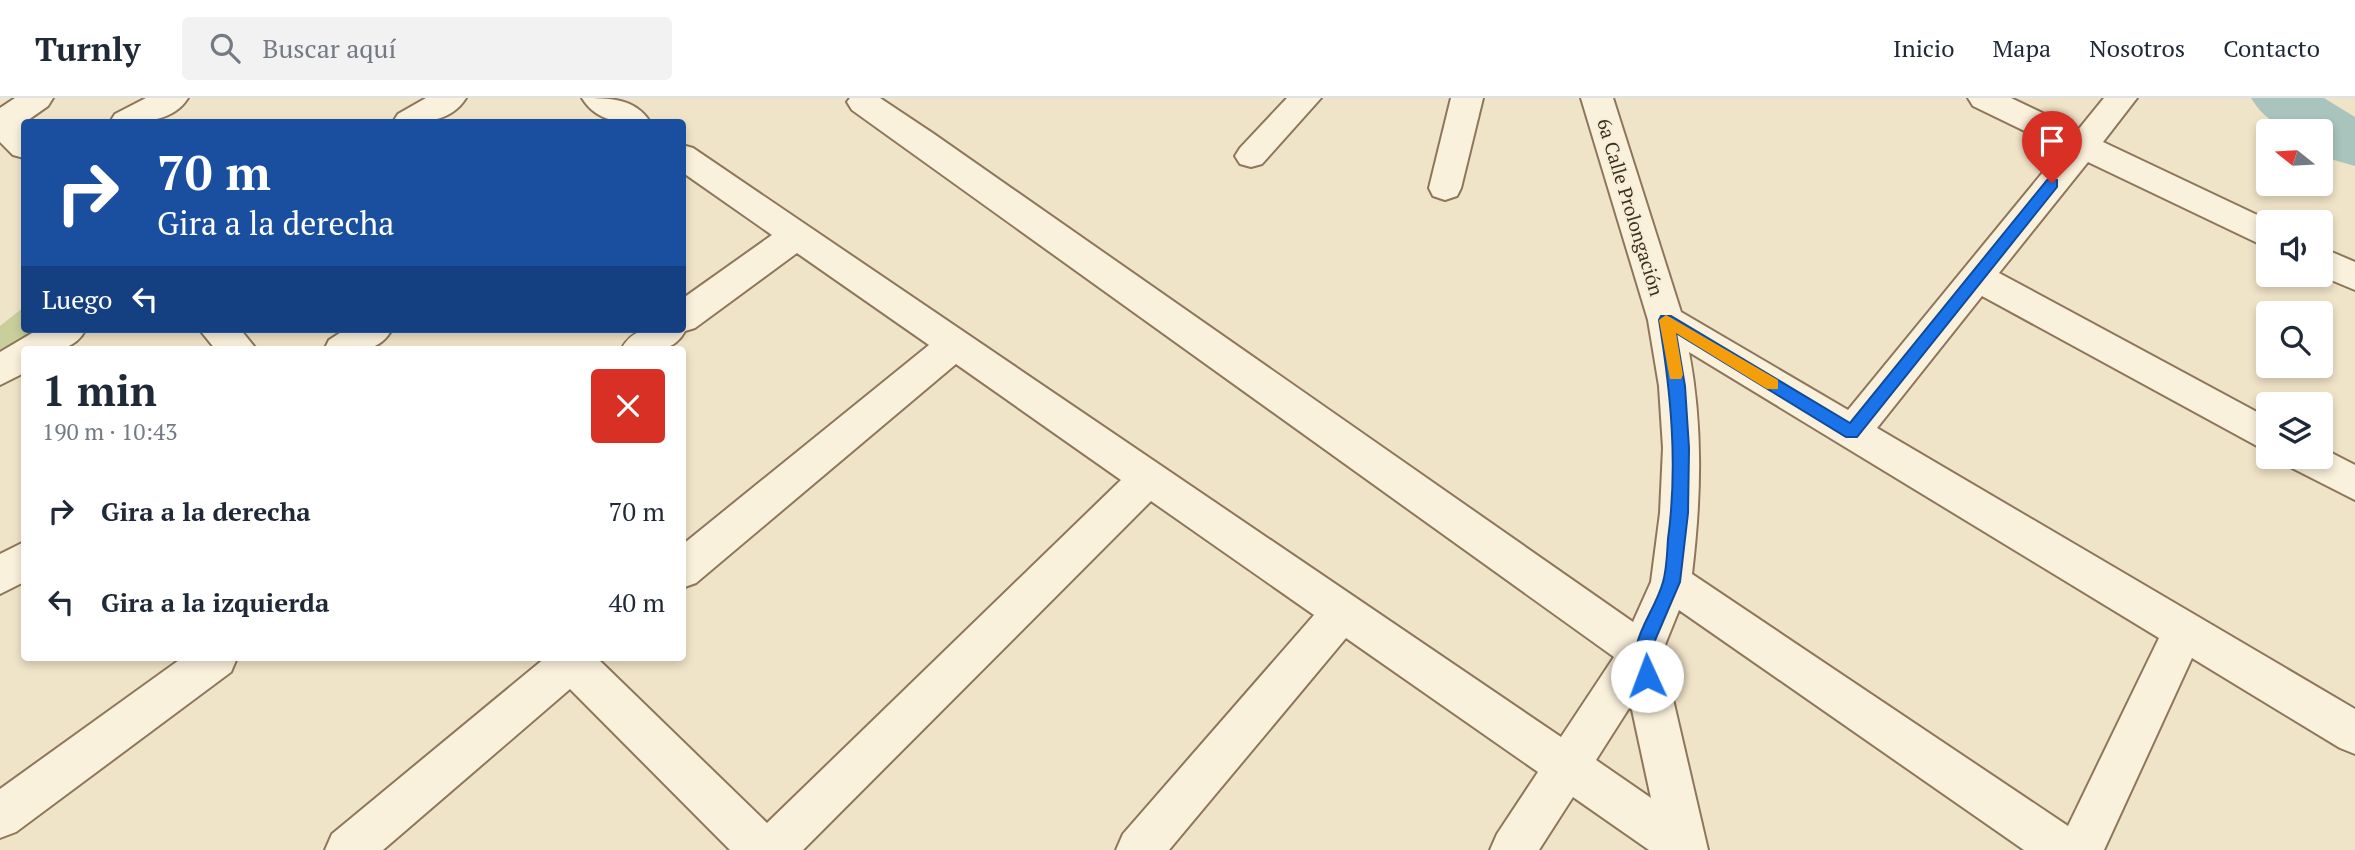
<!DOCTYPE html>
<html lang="es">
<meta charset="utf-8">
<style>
:root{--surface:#fff;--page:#f2f2f3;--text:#1f2937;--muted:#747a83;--line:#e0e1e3}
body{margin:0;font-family:"PT Serif",serif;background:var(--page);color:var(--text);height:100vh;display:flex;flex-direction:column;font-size:26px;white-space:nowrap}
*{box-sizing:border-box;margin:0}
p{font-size:23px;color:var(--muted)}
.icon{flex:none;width:38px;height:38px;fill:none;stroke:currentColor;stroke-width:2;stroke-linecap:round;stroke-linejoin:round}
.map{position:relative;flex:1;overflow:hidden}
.details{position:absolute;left:21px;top:248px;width:665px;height:315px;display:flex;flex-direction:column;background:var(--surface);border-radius:7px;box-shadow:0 4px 10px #0003}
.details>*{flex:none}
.guide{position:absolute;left:21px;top:21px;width:665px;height:214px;border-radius:7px;box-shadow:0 4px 10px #0003;background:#1a4fa0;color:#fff;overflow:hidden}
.needle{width:46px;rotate:288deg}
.buttons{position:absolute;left:2256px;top:21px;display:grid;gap:14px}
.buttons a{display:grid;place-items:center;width:77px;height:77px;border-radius:7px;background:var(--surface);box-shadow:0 4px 10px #0003;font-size:35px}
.pin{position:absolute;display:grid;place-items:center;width:60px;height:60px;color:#fff;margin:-72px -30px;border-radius:50% 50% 50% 0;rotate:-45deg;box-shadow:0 0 7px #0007}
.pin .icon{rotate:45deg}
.me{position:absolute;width:77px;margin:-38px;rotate:358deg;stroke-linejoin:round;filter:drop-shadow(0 0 5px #0008)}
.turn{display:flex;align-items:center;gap:24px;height:147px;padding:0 21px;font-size:32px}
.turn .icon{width:91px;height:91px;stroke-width:2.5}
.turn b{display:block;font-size:49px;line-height:60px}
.then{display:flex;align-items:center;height:66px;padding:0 21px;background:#0003;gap:14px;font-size:26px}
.round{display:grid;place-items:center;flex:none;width:74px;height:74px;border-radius:7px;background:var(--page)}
.headline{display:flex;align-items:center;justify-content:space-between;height:119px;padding:0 21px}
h1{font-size:42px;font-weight:700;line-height:52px}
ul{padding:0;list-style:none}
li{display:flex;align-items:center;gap:21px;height:91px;padding:0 21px}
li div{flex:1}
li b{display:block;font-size:26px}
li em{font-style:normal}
header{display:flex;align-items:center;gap:42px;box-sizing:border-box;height:98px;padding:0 35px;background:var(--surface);border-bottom:2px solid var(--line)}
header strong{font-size:33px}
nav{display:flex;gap:38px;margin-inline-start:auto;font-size:24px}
.search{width:490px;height:63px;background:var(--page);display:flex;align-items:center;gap:18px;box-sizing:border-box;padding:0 24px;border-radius:7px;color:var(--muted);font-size:26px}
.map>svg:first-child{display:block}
.green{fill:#c9cf9b}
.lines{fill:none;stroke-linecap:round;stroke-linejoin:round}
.river{fill:#a9c4bc;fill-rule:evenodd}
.minor-casing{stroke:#8d765c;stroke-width:4}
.minor{fill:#faf1dc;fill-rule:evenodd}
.route{fill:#1a73e8;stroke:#114b97;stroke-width:2}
.slow{fill:#f59e0b}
.labels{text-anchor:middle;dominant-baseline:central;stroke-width:5;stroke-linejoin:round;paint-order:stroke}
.street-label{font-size:19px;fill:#3d2e20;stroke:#f7eed8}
</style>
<header>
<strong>Turnly</strong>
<div class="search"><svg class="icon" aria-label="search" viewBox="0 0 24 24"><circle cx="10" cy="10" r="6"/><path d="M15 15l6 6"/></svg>Buscar aquí</div>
<nav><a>Inicio</a><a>Mapa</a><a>Nosotros</a><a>Contacto</a></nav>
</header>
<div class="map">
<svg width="2355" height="752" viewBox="0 0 2355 752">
<rect width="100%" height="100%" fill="#f0e4c8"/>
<!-- green -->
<polygon class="green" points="24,209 24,231 72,231 24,252 24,260 0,275 0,228"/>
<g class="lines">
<!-- river -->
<path class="river" d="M2251,0H2324L2355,19V68L2334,62L2320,53V33C2289,33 2269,29 2251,0Z"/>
<defs>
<g id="minor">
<polygon points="15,0 53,0 48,8 21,27 24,30 24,60 13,57 0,44 0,10"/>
<path d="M146,0H188C172,26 137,24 110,24L115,16Z"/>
<path d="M426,0H466C450,26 420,24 393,24L398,16Z"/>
<path d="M582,0C609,0 635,0 650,24C624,26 597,25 582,0Z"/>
<path d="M850,0H880L934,36L1633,524L1651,484L1660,415L1663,350L1659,288L1648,222L1581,0H1613L1681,214L1848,312L2062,51L1973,8L1968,0H2011L2078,32L2104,0H2137L2103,44L2272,124H2268V150L2088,64L1999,175L2268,320V354L1982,198L1877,330L2355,611V656L2340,650L2192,560L2104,752H2024L1679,512L1662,554L1708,752H1649L1573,699L1539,752H1490L1497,736L1538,674L1346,540L1169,752H1116L1123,736L1314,517L1151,403L803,752H730L570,591L383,752H325L332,736L545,560H597L767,725L1121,382L956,266L696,485L682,490V447L929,247L797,155L695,230L685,233C672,258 645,252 621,252C634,226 657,231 682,231V201L772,137L682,74V47L693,50L1561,639L1614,559L852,12L847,4ZM1689,254L2159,540L2068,728L1692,476C1701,400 1703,329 1689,254ZM1631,607L1651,700L1596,662Z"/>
<polygon points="1287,0 1321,0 1262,66 1251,69 1240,66 1235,58 1240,50"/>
<polygon points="1451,0 1483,0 1461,90 1457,98 1445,102 1433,98 1429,90"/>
<polygon points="2320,149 2355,164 2355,192 2319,177"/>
<path d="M39,231H86C73,256 49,252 24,252V275L0,287V254Z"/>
<polygon points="199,231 240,231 257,252 216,252"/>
<path d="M346,231H392C378,258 350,252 324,252L329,242Z"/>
<polygon points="2320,349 2355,367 2355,402 2292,370 2286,359 2320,359"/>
<polygon points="24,444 24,484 0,496 0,456"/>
<polygon points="182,560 237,560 231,574 16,734 0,740 0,691"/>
</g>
</defs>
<!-- minor casing -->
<use href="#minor" class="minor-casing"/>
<!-- minor -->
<use href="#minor" class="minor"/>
</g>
<!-- route -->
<path class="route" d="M2052,80L2057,82V89L1857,339H1846L1676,235L1685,288L1689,350L1688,415L1680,484L1650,554L1656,578L1653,584L1647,586L1641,584C1623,544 1653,520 1663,484C1667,470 1667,455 1668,441C1678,367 1671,295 1659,222L1661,218H1671L1850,325L2047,82Z"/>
<!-- slow -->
<polygon class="slow" points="1666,217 1778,282 1778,291 1767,291 1676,235 1683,277 1681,281 1670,281 1659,222"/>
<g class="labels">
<!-- street labels -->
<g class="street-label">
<text transform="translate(1631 109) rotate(73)">6a Calle Prolongación</text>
</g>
</g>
</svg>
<div class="buttons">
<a><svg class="needle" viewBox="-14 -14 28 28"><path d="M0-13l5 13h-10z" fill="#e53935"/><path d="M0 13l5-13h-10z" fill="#747a83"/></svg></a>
<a><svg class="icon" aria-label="sound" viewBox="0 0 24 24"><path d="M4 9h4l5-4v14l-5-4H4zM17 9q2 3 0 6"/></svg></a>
<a><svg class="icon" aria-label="search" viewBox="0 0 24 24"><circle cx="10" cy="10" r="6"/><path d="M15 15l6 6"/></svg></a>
<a><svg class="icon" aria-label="layers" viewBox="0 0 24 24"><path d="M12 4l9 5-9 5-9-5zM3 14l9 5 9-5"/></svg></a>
</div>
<div class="pin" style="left:2052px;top:85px;background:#d93025"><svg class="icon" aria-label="arrive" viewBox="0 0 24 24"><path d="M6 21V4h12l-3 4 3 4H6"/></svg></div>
<svg class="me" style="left:1647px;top:578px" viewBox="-20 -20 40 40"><circle r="19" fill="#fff"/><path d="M0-13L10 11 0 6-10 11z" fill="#1a73e8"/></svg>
<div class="guide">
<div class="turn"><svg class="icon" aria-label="right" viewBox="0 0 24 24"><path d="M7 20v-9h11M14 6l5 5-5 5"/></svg><div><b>70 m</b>Gira a la derecha</div></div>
<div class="then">Luego<svg class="icon" aria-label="left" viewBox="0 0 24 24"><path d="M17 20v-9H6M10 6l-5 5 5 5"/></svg></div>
</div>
<section class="details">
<div class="headline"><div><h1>1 min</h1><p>190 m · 10:43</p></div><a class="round" style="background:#d93025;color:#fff"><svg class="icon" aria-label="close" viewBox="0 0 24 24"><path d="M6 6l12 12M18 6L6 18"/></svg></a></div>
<ul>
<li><svg class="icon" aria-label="right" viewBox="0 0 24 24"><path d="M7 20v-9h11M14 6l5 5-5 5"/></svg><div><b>Gira a la derecha</b></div><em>70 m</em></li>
<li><svg class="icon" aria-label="left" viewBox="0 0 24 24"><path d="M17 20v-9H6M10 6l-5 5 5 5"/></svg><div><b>Gira a la izquierda</b></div><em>40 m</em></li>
</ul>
</section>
</div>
